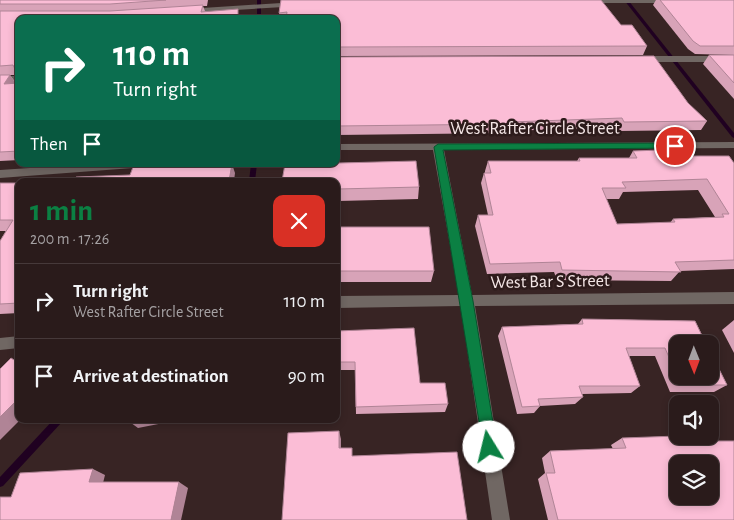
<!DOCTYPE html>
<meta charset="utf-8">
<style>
:root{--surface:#2a1b1b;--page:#322424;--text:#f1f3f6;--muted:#a5a1a3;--line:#46393a;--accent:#0b8043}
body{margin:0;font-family:"Alegreya Sans",sans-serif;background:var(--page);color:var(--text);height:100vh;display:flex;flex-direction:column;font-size:19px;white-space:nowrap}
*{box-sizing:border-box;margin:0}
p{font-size:16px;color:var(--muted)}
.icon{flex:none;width:28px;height:28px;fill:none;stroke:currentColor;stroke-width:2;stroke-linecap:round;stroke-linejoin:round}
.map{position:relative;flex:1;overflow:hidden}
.drawer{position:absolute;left:15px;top:178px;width:325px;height:245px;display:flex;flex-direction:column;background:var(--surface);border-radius:10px;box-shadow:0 2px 8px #0003,0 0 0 1px var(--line)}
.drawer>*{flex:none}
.guide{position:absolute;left:15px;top:15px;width:325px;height:152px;border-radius:10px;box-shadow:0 2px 8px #0003,0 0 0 1px var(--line);background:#0b6e4f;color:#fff;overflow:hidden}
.needle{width:32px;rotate:179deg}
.buttons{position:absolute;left:669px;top:335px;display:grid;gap:10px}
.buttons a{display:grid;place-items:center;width:50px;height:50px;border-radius:10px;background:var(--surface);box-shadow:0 2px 8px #0003,0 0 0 1px var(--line);font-size:25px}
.pin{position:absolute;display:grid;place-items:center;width:42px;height:42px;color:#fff;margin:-21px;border:2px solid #fff;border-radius:50%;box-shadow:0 1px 5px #0007}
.me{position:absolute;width:55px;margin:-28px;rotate:351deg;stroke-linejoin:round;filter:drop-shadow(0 0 4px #0008)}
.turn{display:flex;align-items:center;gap:18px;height:105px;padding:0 15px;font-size:22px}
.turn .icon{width:65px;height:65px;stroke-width:2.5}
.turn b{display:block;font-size:35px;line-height:42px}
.then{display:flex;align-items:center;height:48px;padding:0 15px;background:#0003;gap:10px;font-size:19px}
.round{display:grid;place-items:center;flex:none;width:52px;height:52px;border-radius:10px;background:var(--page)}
.headline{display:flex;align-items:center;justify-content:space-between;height:85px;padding:0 15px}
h1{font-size:30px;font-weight:600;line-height:38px;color:var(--accent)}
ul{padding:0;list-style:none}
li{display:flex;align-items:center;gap:15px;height:75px;padding:0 15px;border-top:1px solid var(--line)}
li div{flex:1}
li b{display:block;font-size:19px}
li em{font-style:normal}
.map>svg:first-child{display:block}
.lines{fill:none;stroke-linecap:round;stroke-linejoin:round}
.stream{fill:#200121;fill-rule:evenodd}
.minor{fill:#706763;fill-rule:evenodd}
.wall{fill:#d8a3b8;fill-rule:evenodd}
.shaded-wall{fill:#b08496}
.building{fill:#fbbdd6;stroke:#b08496;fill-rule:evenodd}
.route{fill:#0b8043;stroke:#07532c}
.labels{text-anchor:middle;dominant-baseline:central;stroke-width:5;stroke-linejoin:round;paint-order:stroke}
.street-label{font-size:18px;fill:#f4e6e6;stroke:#2d1b1b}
</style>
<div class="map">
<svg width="734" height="520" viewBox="0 0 734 520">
<rect width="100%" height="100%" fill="#382424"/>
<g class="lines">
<!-- stream -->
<g class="stream">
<rect x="257" y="0" width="4" height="19"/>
<polygon points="624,0 628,0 734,133 734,138 732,137"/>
<polygon points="251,164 257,164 255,181 249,181"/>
<polygon points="54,419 63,419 62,422 3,486 0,487 0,477"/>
</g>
<!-- minor -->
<g class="minor">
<polygon points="582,0 675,0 676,1 672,3 585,3"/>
<polygon points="297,2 300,2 300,6 187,13 183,11 187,9"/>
<polygon points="734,56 734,62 641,62 637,59 641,56"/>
<rect x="0" y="76" width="19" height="6"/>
<polygon points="734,142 734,148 444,150 472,295 734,292 734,304 475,306 510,520 492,520 461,306 336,308 336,296 459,295 433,150 336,150 336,144"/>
<polygon points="89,164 138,164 133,168 0,178 0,170"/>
<polygon points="19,336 19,348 0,350 0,338"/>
</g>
</g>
<!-- wall -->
<g class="wall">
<polygon points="0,0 208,0 207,6 203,6 205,11 240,19 19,19 19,75 0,75"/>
<polygon points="281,0 621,25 647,46 643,55 336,56 336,19 280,19 279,13"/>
<polygon points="656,0 734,0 734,55 695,54 688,49 653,5"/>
<polygon points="709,55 734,55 734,99 703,64"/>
<polygon points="336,57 688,103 707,121 701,130 619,131 617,127 509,131 509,133 336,135"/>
<polygon points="0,75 10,75 16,83 19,83 19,160 0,161"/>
<path d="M633,151L664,156L734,163V269L680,271L671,281L557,280L554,272L487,274L475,226L478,215H488L481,183L484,173H485V171L488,161H577L579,158H629ZM698,190L715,217L673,219L670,223L617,224L606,199H619L623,192Z"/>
<polygon points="340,163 419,187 418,199 338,201 337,227 434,271 431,282 339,282 339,286 336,286 336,181"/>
<polygon points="0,183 19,183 19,313 0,314 0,241 6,231 0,231"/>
<polygon points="582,319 695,321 727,385 714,392 670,392 655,356 629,356 640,386 631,393 582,394 583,397 575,404 540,406 534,413 517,414 498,336 502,327 578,324"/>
<polygon points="734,320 734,353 722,330"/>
<polygon points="336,331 420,383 448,404 445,412 356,414 355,370 336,370"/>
<polygon points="622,438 685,441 734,520 548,520 538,479 545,473 542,458 550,451 613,449 611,445"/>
</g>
<!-- shaded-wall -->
<g class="shaded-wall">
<polygon points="19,64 19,75 15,69"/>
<polygon points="10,75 16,84 4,84"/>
<polygon points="232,164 235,173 234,181 229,181"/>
<polygon points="338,189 338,201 336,237 336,210"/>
<polygon points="19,398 19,419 21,419 0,440 0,417"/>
<polygon points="134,419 184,419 138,428 127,420"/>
<polygon points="339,431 341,439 341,455 339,448"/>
<polygon points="93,469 105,475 102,487 89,482"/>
<polygon points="179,482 188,488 181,520 171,520"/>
</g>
<!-- building -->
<g class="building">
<polygon points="0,0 166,0 110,4 0,4"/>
<polygon points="281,0 601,0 621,25 632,25 647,46 336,47 336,19 286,19 287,12 279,13"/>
<polygon points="660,0 734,0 734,46 700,46 693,41"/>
<polygon points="203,5 201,12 238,9 238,19 19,19 19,64 15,69 13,65 0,66 0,11 110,11"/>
<polygon points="709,55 734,55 734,83"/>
<polygon points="654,56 688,103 707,121 624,122 622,118 510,122 511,124 336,126 336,57"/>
<polygon points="0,75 10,75 4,84 19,83 19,151 0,152"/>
<path d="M660,150L664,156H729L734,163V260L675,262L681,272L562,270L560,262L490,264L478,215H493L484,173H491L488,161H580L579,158H637L633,151ZM707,179L729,214H722L724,217L673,219L675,222L617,224L602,188H626L622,182Z"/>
<polygon points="336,156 340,156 339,163 416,161 419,187 338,189 336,210 336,181 282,181 285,164 336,164"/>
<polygon points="204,164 232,164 229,181 51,181 74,180 76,177 130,175 133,167"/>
<polygon points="0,183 19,183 19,303 0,304 0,241 13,220 0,220"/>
<polygon points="336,227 429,227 434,271 338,271 338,275 336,275"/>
<polygon points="582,319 695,321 706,344 678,344 678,376 710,376 710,351 727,385 681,385 665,348 626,348 640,386 579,386 583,397 538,399 540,406 522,407 502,327 583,324"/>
<polygon points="414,328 420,383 445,383 448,404 356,407 355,362 336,362 336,331"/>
<polygon points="11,358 19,363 19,398 0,417 0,369"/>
<polygon points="339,431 339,448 352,448 352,456 457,452 467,520 282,520 288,433"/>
<path d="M678,436H683L685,441H734V520H558L546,473H555L550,451L626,448L622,438ZM678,464H710V496H678Z"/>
<polygon points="93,469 89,482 179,482 171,520 0,520 0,497 11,497 20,473"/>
</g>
<!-- route -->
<polygon class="route" points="675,143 678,143 678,148 443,150 473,301 497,447 495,452 489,455 484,452 434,147 438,144"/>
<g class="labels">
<!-- street labels -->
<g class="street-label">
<text x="535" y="129">West Rafter Circle Street</text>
<text transform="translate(550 282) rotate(-1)">West Bar S Street</text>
</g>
</g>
</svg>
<div class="buttons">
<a><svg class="needle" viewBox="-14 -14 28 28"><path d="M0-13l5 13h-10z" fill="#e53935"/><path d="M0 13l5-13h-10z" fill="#a5a1a3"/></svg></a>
<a><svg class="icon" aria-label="sound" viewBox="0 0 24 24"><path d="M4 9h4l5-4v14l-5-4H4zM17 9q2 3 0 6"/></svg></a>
<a><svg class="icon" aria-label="layers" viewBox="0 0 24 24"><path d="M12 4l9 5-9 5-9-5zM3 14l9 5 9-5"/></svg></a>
</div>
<div class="pin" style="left:675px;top:146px;background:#d93025"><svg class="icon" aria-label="arrive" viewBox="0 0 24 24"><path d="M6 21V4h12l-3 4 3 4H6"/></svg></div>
<svg class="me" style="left:489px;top:447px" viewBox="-20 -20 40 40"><circle r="19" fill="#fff"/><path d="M0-13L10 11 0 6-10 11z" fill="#0b8043"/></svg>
<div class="guide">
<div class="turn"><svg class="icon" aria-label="right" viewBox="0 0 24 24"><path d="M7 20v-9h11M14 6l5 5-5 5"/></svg><div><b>110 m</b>Turn right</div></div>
<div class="then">Then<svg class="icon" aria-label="arrive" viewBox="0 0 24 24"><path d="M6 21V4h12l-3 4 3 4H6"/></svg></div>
</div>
<section class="drawer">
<div class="headline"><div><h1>1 min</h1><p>200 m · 17:26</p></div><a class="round" style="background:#d93025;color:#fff"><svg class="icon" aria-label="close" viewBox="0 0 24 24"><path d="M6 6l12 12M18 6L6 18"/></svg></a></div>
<ul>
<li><svg class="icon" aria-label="right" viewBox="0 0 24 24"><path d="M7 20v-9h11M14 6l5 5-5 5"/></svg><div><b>Turn right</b><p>West Rafter Circle Street</p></div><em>110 m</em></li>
<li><svg class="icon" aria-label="arrive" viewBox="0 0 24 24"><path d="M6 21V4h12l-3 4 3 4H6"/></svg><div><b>Arrive at destination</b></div><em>90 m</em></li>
</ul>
</section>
</div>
